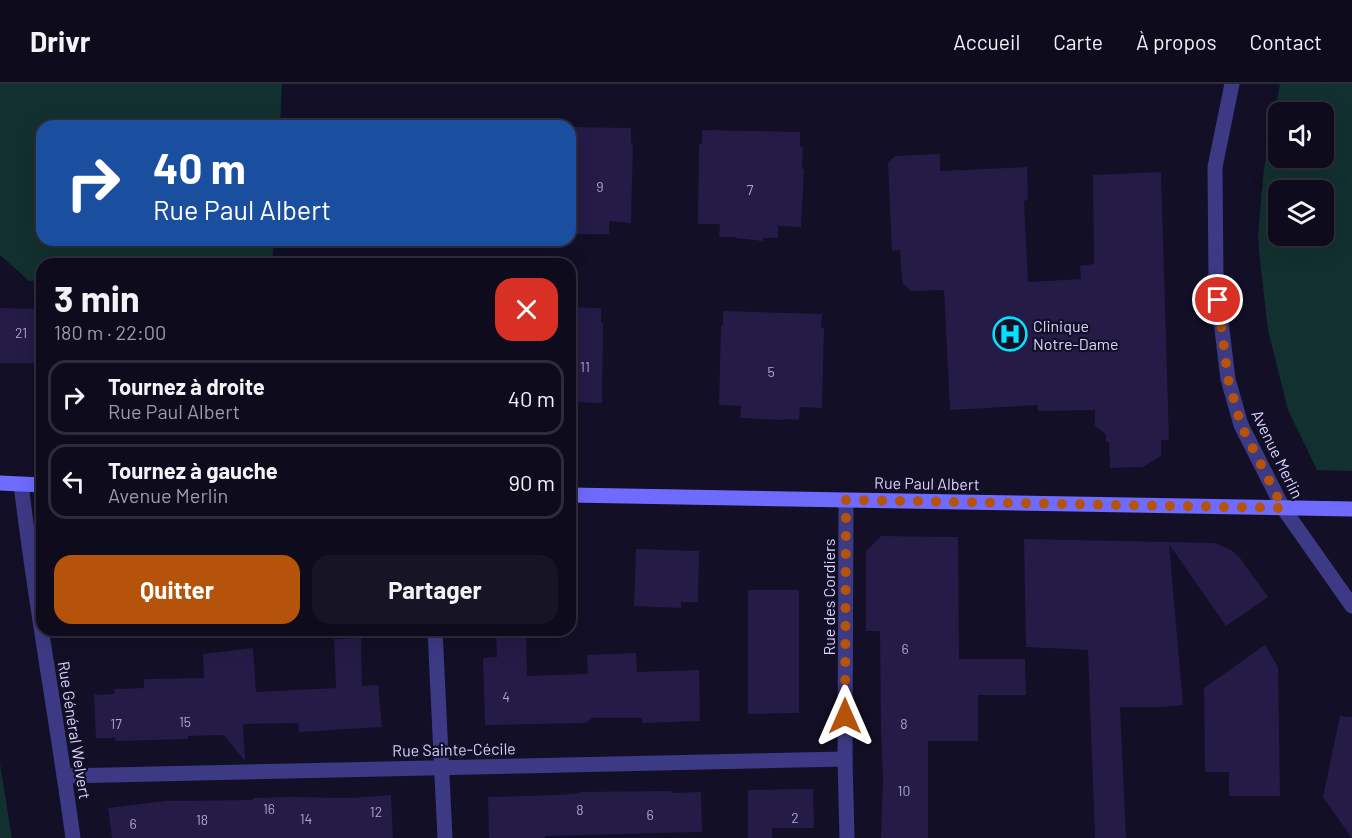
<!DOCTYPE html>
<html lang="fr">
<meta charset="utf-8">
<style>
:root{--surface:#0e0b1c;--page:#171425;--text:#f1f3f6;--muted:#9b9ba3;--line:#2e2b3b;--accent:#b45309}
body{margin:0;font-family:Barlow,sans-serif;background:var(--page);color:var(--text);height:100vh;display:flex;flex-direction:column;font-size:22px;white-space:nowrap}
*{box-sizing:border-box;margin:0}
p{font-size:20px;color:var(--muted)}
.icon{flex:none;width:33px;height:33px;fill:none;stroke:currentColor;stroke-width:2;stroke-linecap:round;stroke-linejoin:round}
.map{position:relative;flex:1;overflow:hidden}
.drawer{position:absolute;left:36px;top:174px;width:540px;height:378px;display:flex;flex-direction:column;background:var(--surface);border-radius:18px;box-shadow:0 6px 24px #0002,0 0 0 2px var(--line)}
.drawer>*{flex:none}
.guide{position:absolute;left:36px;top:36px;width:540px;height:126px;border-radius:18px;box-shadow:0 6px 24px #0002,0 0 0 2px var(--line);background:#1a4fa0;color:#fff;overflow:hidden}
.fabs{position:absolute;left:1268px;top:18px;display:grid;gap:12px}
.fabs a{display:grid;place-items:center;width:66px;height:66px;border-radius:12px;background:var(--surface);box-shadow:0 6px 24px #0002,0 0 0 2px var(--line);font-size:30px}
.pin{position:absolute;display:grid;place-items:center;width:51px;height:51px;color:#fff;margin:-26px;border:3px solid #fff;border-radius:50%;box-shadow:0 2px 6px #0007}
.me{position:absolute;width:66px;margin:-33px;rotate:0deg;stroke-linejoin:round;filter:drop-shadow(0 0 4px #0008)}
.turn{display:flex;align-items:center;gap:21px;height:126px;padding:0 18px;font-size:27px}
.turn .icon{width:78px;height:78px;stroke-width:2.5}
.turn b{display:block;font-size:42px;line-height:51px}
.round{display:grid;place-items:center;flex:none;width:63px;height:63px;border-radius:18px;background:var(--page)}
.overview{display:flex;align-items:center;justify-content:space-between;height:102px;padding:0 18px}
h1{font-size:36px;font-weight:700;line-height:45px}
.cta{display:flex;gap:12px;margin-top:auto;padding:12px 18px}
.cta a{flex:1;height:69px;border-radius:18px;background:var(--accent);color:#fff;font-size:24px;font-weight:700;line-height:69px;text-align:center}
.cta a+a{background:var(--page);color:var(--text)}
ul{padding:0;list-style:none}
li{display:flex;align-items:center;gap:18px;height:75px;margin:0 12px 9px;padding:0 6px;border:3px solid var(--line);border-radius:18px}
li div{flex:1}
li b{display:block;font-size:22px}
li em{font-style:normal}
header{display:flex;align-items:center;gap:36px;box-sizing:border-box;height:84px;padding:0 30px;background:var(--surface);border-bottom:2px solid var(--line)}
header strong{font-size:28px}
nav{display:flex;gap:33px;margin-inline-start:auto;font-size:21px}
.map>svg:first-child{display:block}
.green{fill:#12302f;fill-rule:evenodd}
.building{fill:#241b47}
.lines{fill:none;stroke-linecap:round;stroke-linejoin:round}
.minor{stroke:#3d3a85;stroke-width:15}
.tertiary{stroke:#3d3a85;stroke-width:15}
.secondary{stroke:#6f6bff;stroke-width:15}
.route{stroke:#b45309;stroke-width:10;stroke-dasharray:0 18}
.labels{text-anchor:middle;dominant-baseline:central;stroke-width:4.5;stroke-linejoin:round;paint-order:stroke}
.number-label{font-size:14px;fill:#aca6d1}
.poi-label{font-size:16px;fill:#d9d4ff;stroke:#130f26;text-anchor:start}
.street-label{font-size:16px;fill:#d9d4ff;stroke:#130f26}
</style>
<header>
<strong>Drivr</strong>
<nav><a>Accueil</a><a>Carte</a><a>À propos</a><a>Contact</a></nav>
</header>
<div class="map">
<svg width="1352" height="754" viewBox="0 0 1352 754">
<rect width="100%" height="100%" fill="#130f26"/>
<!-- green -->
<g class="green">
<polygon points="0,0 282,0 280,42 42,42 42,156 274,156 272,180 42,180 42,196 29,197 0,171"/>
<path d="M1280,0H1352V387L1317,386L1288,326L1268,246L1259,168L1258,150L1264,84ZM1323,28V74H1278V28ZM1278,106H1323V152H1278Z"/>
<polygon points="0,680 12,754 0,754"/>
</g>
<!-- building -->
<g class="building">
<polygon points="570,43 631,44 631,59 633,59 631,139 609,137 609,150 570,150"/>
<polygon points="702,46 800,48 800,63 803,63 802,85 804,85 801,143 778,142 778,154 763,154 763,157 735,154 735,153 719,153 720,140 698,140 699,60 702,60"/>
<polygon points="940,70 940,87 1027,83 1028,116 1024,117 1028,198 1081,195 1080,182 1094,180 1093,91 1161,88 1169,356 1161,356 1161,372 1143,383 1110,384 1109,358 1106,358 1106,350 1095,342 1095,326 1038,327 1038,321 950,326 944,206 911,207 904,201 902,196 900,166 892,167 888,79 895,72"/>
<polygon points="570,223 601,224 601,239 603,239 602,319 570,318"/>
<polygon points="0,224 42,225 42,272 38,272 38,279 0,279"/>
<polygon points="723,227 822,230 821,244 824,244 822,324 800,323 799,336 784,335 784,336 740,334 741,322 719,321 721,242 723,242"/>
<polygon points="881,452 958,453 959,575 1025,575 1026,611 978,611 978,657 928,657 928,754 881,754 883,696 881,645 880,547 866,547 866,467"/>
<polygon points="1024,455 1215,459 1231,466 1240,474 1268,513 1226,542 1169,460 1183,621 1160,623 1120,623 1126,754 1095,754 1088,566 1026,563"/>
<polygon points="636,465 699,467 698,518 681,518 681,524 634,522"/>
<polygon points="748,506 799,506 799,629 748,630"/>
<polygon points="496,546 526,546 527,592 588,590 587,571 636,569 637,588 699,586 700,637 642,639 642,634 592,634 586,639 485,641 483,574 497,573"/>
<polygon points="361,554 362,602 378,601 382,643 299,648 298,639 243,640 245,677 224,651 188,652 188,655 116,657 115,654 96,654 94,611 115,610 114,605 144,604 144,595 204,594 203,570 253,564 256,608 336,604 334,555"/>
<polygon points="1265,561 1278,583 1280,712 1229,712 1229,688 1205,688 1204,604"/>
<polygon points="1340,632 1352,633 1352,754 1323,713"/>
<polygon points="813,705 814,744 772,744 772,754 748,754 748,706"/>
<polygon points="671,707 671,709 701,708 702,748 545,752 545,754 489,754 488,713 559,711 580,709 579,708"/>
<polygon points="391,711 393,754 112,754 108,724 166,717 253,716 253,714 290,713 350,714"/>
</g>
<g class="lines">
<!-- minor -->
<g class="minor">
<path d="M21,400C35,519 57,636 73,754"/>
<polyline points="846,416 845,675 847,754"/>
<polyline points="435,546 445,754"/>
<polyline points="64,692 845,675"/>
</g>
<!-- tertiary -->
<polyline class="tertiary" points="1232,0 1215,83 1216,196 1228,295 1241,341 1283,424 1352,522"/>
<!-- secondary -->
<g class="secondary">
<polyline points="0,399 42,401"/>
<polyline points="570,411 1352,425"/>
</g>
</g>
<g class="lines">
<!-- route -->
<polyline class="route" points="845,632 846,416 1283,424 1241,341 1228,295 1218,216"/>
</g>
<!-- icons -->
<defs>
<symbol id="hospital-ring" viewBox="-11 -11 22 22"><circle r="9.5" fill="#130f26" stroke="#00e5ff" stroke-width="1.5"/><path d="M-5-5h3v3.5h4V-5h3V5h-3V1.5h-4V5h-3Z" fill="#00e5ff"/></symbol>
</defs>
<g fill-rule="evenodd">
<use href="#hospital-ring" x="991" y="231" width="38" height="38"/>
</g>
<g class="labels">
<!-- number labels -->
<g class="number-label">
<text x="600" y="102">9</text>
<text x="750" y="105">7</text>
<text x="21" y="248">21</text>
<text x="585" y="282">11</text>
<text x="771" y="287">5</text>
<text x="905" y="564">6</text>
<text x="506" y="612">4</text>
<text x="185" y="637">15</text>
<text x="116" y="639">17</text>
<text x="904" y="639">8</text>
<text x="904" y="706">10</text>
<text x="269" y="724">16</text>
<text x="580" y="725">8</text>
<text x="376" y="727">12</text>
<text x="650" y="730">6</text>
<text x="795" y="733">2</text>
<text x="306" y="734">14</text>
<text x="202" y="735">18</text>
<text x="133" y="739">6</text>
</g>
<!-- poi labels -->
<g class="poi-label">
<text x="1033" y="241">Clinique<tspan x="1033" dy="18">Notre-Dame</tspan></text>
</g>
<!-- street labels -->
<g class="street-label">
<text transform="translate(1278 370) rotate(64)">Avenue Merlin</text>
<text transform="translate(927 399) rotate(1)">Rue Paul Albert</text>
<text transform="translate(828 513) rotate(-90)">Rue des Cordiers</text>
<text transform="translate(75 646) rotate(81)">Rue Général Welvert</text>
<text transform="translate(454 665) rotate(-1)">Rue Sainte-Cécile</text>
</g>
</g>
</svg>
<div class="fabs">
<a><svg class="icon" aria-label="sound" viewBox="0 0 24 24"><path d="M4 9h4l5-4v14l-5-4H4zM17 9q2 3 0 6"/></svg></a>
<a><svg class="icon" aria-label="layers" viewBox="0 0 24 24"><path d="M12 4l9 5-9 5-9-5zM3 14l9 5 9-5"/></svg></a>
</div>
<div class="pin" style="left:1218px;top:216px;background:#d93025"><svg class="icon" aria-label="arrive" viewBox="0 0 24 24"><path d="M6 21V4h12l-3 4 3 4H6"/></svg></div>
<svg class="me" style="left:845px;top:632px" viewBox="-20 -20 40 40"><path d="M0-17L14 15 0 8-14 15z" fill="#b45309" stroke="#fff" stroke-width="4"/></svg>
<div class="guide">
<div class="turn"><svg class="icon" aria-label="right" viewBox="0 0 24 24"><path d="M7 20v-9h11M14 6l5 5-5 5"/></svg><div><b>40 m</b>Rue Paul Albert</div></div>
</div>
<section class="drawer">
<div class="overview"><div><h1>3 min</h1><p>180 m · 22:00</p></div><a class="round" style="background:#d93025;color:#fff"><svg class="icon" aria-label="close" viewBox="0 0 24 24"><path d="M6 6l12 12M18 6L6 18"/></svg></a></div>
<ul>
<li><svg class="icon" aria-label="right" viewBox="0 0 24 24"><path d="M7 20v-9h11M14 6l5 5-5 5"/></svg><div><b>Tournez à droite</b><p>Rue Paul Albert</p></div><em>40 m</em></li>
<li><svg class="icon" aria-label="left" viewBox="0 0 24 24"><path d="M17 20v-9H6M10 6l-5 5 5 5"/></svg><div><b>Tournez à gauche</b><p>Avenue Merlin</p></div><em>90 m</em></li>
</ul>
<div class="cta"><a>Quitter</a><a>Partager</a></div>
</section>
</div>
